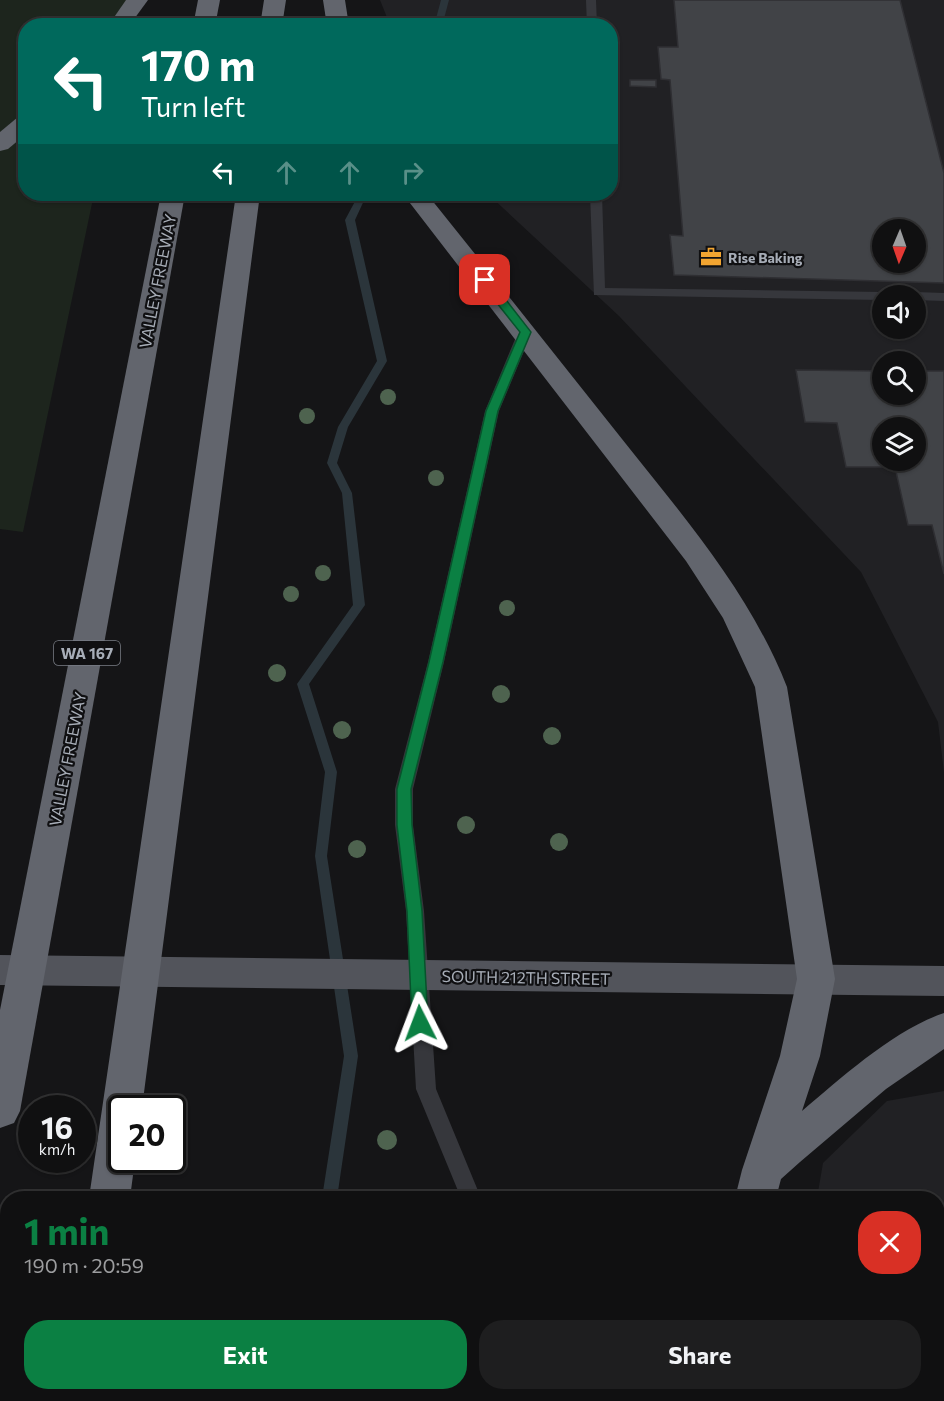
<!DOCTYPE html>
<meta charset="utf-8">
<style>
:root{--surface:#101011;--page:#1e1e1f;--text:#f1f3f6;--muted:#9c9d9f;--line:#303031;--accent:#0b8043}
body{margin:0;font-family:Commissioner,sans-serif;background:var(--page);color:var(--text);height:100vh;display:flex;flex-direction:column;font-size:22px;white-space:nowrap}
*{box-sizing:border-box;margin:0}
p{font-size:20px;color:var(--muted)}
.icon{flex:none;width:33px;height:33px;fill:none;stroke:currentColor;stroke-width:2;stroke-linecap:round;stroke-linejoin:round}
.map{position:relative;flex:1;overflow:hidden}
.details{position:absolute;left:0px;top:1191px;width:945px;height:210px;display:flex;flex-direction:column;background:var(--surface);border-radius:24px 24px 0 0;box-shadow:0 2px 4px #0004,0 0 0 2px var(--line)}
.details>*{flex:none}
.guide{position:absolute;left:18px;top:18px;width:600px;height:183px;border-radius:24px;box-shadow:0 2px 4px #0004,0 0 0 2px var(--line);background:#00695c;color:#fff;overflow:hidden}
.needle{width:39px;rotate:182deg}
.buttons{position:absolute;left:872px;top:219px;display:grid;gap:12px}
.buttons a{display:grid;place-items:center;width:54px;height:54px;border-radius:50%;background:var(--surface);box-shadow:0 2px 4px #0004,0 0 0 2px var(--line);font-size:30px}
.speed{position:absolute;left:18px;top:1095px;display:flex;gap:12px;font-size:30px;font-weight:700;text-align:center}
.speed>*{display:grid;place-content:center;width:78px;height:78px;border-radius:50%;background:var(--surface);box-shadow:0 2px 4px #0004,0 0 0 2px var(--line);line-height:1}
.speed small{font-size:15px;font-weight:400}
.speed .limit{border:3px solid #111;border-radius:9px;background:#fff;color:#111}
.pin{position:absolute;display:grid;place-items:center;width:51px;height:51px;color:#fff;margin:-26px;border-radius:12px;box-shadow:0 3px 9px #0006}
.me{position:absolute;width:66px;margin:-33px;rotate:357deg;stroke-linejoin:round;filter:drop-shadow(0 0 4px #0008)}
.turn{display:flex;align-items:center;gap:21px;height:126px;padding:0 24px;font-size:27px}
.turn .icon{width:78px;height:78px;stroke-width:2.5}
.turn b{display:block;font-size:42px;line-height:51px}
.lanes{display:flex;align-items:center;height:57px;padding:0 24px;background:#0003;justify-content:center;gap:30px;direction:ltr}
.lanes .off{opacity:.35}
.round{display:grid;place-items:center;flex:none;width:63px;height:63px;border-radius:24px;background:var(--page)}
.headline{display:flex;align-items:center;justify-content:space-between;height:102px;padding:0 24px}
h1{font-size:36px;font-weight:700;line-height:45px;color:var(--accent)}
.cta{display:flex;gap:12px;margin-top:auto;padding:12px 24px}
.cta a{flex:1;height:69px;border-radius:24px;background:var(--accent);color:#fff;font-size:24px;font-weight:700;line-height:69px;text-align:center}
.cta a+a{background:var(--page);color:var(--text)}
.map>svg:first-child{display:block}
.built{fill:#212124;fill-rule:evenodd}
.green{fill:#1d251d}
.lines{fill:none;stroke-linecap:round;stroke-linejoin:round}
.stream{fill:#2b353b;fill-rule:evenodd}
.building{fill:#414347;stroke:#2f2f33;stroke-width:1.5;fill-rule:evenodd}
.service{fill:#36373c;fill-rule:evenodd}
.primary{fill:#52545b;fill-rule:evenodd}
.motorway{fill:#62656d;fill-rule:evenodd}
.tree{fill:#4e634f}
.route{fill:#0b8043;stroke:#07532c;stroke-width:1.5}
.labels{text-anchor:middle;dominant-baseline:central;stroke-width:4.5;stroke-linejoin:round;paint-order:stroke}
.far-poi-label{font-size:14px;font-weight:bold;fill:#a7adb7;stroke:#101012;text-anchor:start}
.shield{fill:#101012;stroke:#7a7e86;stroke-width:1.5}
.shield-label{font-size:15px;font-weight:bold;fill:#a7adb7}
.street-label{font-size:16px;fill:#a7adb7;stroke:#101012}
</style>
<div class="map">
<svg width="944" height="1401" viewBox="0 0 944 1401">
<rect width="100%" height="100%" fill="#151517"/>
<!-- built -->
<g class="built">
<path d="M380,0H944V773L938,722L861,572L619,316L488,194H610V26L390,25ZM882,230H915V262H882ZM882,296H915V328H882ZM882,362H915V394H882ZM882,428H915V460H882Z"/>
<polygon points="944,1091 944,1401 776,1401 779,1394 938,1394 938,1198 817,1198 823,1163 887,1101"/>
</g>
<!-- green -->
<polygon class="green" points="0,0 134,0 129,25 26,26 26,194 94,194 23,532 0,529"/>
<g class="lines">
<!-- stream -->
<g class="stream">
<polygon points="441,0 449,0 442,26 434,26"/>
<polygon points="359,194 367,194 355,220 387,361 348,427 337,463 352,493 365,605 309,684 337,772 327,856 358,1056 337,1198 322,1198 344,1056 315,856 325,772 297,684 353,605 342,493 327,463 338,427 377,361 345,220"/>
<polygon points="292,1394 308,1394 307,1401 291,1401"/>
</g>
</g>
<!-- building -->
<g class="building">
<path d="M674,0H900L944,173V283L674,275L670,235L683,236L670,80L661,79L658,47H678ZM882,230H915V262H882Z"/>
<polygon points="630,80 656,80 656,87 630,86"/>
<path d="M796,370L882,371V394H915V371H944V574L932,525H908L895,467H846L837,423L805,422ZM882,428H915V460H882Z"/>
</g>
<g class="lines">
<!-- service -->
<g class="service">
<polygon points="586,0 596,0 597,26 587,26"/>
<polygon points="590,194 602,194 605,288 882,292 888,296 882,296 882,300 594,295"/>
<polygon points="915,292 944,293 944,301 915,300 915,296 909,296"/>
<polygon points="525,328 532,332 499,411 444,662 413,789 413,825 424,911 436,1089 481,1198 461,1198 416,1089 406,911 395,825 395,789 428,662 485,411 518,332"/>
<polygon points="502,1394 524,1394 525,1401 503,1401"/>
</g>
<!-- primary -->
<polygon class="primary" points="0,955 944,966 944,996 0,985"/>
<!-- motorway -->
<g class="motorway">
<polygon points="126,0 148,0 129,26 108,26"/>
<polygon points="198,0 220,0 215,26 193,26"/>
<polygon points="264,0 286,0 282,26 260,26"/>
<polygon points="323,0 345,0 349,26 327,26"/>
<polygon points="26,115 26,134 8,149 0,151 0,132 18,117"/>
<polygon points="161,194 185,194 20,1111 14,1123 0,1128 0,1010"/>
<polygon points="236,194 260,194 142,1108 122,1108 122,1160 135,1160 130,1198 89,1198"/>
<path d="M403,194H427C492,275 557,357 622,439C684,517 750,593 787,687L835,979L820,1056L802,1111C842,1077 894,1030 944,1013V1049L886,1089L800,1162L781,1179L776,1198H735L742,1170L780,1056L797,979L755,687L723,618L686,561Z"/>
<polygon points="60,1394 104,1394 103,1401 59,1401"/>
<polygon points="690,1394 734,1394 732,1401 688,1401"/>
</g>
</g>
<!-- trees -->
<g class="tree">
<circle cx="388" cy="397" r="8"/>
<circle cx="307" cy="416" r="8"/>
<circle cx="436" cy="478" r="8"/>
<circle cx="323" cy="573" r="8"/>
<circle cx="291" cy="594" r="8"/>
<circle cx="507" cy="608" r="8"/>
<circle cx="277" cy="673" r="9"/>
<circle cx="501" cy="694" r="9"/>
<circle cx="342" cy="730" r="9"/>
<circle cx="552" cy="736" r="9"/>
<circle cx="466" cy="825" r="9"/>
<circle cx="559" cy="842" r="9"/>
<circle cx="357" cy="849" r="9"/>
<circle cx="387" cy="1140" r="10"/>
</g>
<!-- route -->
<polygon class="route" points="481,278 489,278 531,332 498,411 443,662 411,789 412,825 422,911 428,1023 420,1030 412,1023 407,911 397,825 397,789 429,662 486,411 520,332 481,283"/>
<!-- icons -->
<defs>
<symbol id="office-bare" viewBox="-9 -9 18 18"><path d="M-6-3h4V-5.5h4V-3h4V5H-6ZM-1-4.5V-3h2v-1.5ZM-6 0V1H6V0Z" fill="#f2a531" stroke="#101012" stroke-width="2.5" paint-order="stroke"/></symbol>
</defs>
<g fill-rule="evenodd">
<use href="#office-bare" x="696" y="242" width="30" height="30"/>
</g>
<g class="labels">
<!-- far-poi labels -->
<g class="far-poi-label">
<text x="728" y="257">Rise Baking</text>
</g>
<!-- shield labels -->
<rect class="shield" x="54" y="641" width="66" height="24" rx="4.5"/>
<g class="shield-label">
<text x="87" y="653">WA 167</text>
</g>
<!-- street labels -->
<g class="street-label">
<text transform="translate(157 281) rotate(-79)">VALLEY FREEWAY</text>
<text transform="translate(67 759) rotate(-79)">VALLEY FREEWAY</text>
<text transform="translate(526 977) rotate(1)">SOUTH 212TH STREET</text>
</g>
</g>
</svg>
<div class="buttons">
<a><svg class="needle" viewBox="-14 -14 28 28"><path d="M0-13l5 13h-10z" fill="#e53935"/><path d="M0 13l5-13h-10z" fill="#9c9d9f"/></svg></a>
<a><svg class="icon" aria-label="sound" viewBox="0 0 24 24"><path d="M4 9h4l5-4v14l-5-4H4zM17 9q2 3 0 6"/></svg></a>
<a><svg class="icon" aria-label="search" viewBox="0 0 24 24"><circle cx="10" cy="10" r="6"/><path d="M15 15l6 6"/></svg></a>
<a><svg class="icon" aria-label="layers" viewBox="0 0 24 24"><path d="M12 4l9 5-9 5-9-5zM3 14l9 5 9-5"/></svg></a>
</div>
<div class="speed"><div>16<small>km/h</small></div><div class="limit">20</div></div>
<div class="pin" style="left:485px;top:280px;background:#d93025"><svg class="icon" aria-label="arrive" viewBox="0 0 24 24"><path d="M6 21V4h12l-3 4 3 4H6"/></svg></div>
<svg class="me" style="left:420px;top:1023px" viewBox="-20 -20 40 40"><path d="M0-17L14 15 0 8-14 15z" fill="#0b8043" stroke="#fff" stroke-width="4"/></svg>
<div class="guide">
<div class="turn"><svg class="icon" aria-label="left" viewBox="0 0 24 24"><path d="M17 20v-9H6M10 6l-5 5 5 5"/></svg><div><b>170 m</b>Turn left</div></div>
<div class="lanes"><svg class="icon" aria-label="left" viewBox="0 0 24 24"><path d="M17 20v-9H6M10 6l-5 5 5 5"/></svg><svg class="icon off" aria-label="ahead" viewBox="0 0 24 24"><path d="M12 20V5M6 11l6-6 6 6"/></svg><svg class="icon off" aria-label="ahead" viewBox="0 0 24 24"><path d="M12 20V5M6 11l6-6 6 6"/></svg><svg class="icon off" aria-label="right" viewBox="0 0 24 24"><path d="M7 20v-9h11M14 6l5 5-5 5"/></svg></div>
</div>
<section class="details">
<div class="headline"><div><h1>1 min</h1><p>190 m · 20:59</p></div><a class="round" style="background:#d93025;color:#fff"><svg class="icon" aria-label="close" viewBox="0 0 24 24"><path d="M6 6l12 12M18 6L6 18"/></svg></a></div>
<div class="cta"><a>Exit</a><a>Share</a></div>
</section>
</div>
